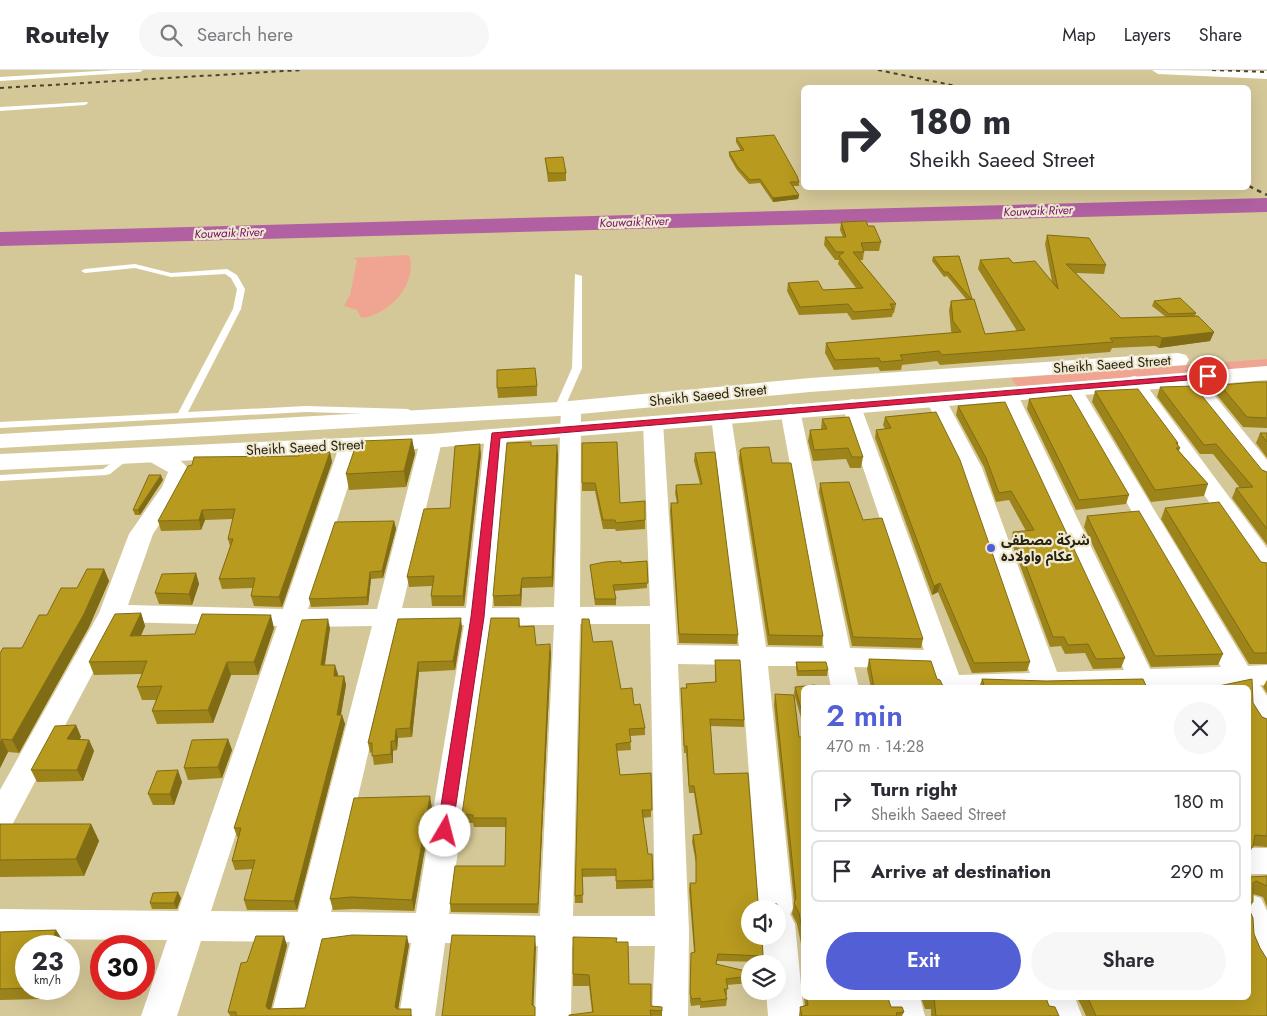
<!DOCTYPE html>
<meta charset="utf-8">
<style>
:root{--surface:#fff;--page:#f7f7f7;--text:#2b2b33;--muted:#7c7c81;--line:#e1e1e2;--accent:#535fd5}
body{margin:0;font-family:Jost,"Noto Sans Arabic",sans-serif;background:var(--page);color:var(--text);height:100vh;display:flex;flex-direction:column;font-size:19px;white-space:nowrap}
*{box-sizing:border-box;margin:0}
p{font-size:16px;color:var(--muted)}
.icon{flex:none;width:28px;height:28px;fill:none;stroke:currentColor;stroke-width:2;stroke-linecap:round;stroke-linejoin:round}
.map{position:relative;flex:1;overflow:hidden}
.panel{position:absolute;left:801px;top:615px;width:450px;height:315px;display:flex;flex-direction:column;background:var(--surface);border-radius:8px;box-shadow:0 5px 20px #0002}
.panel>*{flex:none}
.guide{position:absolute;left:801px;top:15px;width:450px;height:105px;border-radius:8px;box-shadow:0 5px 20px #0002;background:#fff;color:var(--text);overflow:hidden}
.fabs{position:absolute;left:741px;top:830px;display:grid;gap:10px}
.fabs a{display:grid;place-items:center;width:45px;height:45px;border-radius:50%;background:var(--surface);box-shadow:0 5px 20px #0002;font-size:25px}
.speed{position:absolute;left:15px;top:865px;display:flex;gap:10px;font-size:25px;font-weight:700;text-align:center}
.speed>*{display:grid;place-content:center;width:65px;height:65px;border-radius:50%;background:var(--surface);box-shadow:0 5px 20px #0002;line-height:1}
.speed small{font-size:12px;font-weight:400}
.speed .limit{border:8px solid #d22;background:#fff;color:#111}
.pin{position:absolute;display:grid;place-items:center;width:42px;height:42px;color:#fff;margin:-21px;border:2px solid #fff;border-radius:50%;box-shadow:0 1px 5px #0007}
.me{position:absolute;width:55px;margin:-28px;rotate:8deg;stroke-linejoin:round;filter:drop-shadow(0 0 4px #0008)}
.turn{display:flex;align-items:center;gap:18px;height:105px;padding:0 25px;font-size:22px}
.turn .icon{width:65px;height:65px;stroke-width:2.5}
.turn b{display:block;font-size:35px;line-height:42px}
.round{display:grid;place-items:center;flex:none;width:52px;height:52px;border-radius:26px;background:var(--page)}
.headline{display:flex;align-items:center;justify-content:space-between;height:85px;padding:0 25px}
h1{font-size:30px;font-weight:600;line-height:38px;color:var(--accent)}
.primary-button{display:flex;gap:10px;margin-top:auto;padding:10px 25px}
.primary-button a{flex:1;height:58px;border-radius:30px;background:var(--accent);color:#fff;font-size:20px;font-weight:600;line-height:58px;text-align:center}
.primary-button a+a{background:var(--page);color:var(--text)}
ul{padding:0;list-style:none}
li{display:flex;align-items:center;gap:15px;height:62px;margin:0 10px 8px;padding:0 15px;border:2px solid var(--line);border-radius:8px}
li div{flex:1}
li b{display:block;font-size:19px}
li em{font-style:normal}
header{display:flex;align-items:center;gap:30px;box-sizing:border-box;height:70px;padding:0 25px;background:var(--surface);border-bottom:1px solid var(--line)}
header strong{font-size:24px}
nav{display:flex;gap:28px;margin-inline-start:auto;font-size:18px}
.search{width:350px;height:45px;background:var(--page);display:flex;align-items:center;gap:12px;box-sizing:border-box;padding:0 18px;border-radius:28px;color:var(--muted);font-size:19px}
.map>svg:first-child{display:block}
.green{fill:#f0a492}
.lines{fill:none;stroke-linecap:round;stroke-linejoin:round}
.river{fill:#b160a2;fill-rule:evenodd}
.lane{fill:#fff;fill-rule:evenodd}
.street{fill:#fff;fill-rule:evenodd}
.secondary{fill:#fff;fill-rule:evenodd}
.rail-far1{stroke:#4b442c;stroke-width:2;stroke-dasharray:4 4;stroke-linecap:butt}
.rail{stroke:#4b442c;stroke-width:2.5;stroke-dasharray:4.5 4.5;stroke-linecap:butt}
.wall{fill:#9d841a}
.shaded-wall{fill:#806c15}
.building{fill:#b79a1e;stroke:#806c15}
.route{fill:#e11d48;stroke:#92132f}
.poi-dot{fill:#535fd5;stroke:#efe9d1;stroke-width:2}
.labels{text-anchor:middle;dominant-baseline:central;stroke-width:4.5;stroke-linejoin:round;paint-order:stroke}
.far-water-label{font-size:12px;font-style:italic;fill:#740b67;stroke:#efe9d1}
.street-label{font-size:14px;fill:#292311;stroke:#efe9d1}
.poi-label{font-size:14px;font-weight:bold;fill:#292311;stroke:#efe9d1;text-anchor:start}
</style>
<header>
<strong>Routely</strong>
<div class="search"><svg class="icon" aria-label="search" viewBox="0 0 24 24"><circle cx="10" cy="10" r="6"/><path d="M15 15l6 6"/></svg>Search here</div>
<nav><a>Map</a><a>Layers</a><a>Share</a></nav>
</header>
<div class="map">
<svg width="1267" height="946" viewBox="0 0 1267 946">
<rect width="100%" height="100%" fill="#d5c898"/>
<!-- green -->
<g class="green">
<path d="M407,185L410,187C416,216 389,245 361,248L357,240L344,236L350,225L357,190L353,188Z"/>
<polygon points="1267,289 1267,298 1018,318 1011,308"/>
</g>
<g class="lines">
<!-- river -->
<polygon class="river" points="1267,128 1267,142 0,176 0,162"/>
<!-- lane -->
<g class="lane">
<polygon points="114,0 143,0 140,2 0,11 0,7"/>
<polygon points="87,32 88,33 85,35 0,41 0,37"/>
<polygon points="135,194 171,203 227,199 237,205 245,219 241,239 188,342 306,336 408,339 413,342 408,345 306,342 0,358 0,352 178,343 233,239 237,219 231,208 225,204 171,207 135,198 85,203 81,201 85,199"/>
<polygon points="575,204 582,206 582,298 564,339 559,342 554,339 572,298"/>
<polygon points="127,382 132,385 131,387 110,404 106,405 0,411 0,405 103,399"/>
</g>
<!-- street -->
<g class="street">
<polygon points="1152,0 1267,1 1267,9 1158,4"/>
<polygon points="1190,302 1197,304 1267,390 1267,411 1259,409 1183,312 1180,308 1183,304"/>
<polygon points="1134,306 1141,308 1267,478 1267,503 1258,501 1124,312 1127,308"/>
<path d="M1071,312L1078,314L1081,318L1248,596L1267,595V615H1260L1267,626V660L1257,656L1249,643V618H936L930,599L854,597L859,618H831L827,596H768L793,839L790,844L795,854L804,946H768L766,921H778V894H764L762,866H778V839H759L741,595L678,594L689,861L688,946H652L655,876H572L571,946H535L538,876L445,873L435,946H399L411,873L324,872L307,946H271L290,872L201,871L177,946H141L167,870L0,869V839L178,841L277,556L120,552L11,757L0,761V720L99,543L129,464L162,417L168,402L145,389L142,384L145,379C162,375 181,388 190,401L184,417L153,464L128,535L283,539L340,374L343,369L351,368L359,369L362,374L308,539H377L420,371L424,367L431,365L438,367L442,371L402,538H466L485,365L489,361L496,359L503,361L507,365L492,538L554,537L561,338L564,334L571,332L578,334L581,338L580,537L650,536L643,352L646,348L653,346L660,348L663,352L677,575L739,576L711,346L714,342L721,340L728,342L731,346L766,577L824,578L780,340L783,336L790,334L797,336L800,340L850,578L924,580L842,335L845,331L852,329L859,331L959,605L1030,603L960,398L926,330L929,326L936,324L943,326L946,330L982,398L1057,602L1124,600L997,323L1000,319L1007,317L1014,319L1017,323L1150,599L1221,597L1061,318L1064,314ZM580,554H650L655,846H573ZM464,555L416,843L331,842L398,556ZM490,555H554L540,846L449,844ZM372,556L298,842L211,841L303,557Z"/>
<rect x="1249" y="778" width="18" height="26"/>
<polygon points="1249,824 1261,828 1267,841 1267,892 1255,888 1249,874"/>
<polygon points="885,928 920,928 925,946 889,946"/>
<polygon points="1040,928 1075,928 1082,946 1046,946"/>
</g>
<!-- secondary -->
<g class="secondary">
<polygon points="1178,283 1186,285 1189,290 1186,295 810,322 559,346 0,378 0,364 559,332 810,308"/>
<polygon points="1267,296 1267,310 431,378 0,400 0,384 431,364"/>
</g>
<!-- rail-far1 -->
<g class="rail-far1">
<polyline points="878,0 966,18"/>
<polyline points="1212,0 1267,2"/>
<polyline points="0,18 302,0"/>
</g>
<!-- rail -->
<polyline class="rail" points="1249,116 1267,125"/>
</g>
<!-- wall -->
<g class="wall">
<polygon points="736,68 799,112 799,116 793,116 799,125 798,129 773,132 760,113 749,114 737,100 729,86 729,82 741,81 736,72"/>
<polygon points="545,88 566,103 566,111 548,112"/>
<polygon points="841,152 868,156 881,172 879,181 864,181 863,190 860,190 896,234 894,243 893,243 892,247 852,250 847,243 799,245 787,221 788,213 823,220 856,218 838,194 839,190 835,190 824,175 825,167 843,167 840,160"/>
<polygon points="1047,165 1106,195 1104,204 1076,203 1121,248 1166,247 1152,236 1154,231 1196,243 1195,246 1214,262 1210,271 1159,278 1155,276 1112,278 1110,282 940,295 937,291 902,295 901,300 880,301 878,297 834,300 825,283 826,273 952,263 951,261 949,240 951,231 966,229 947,206 944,207 932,191 933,187 959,186 972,229 985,264 1017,261 978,199 980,190 1013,193 1052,212 1045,174"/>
<polygon points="1267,312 1267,358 1243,357 1216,324 1220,315"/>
<polygon points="537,316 537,326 498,328 497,318"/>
<polygon points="1160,317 1262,400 1267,402 1267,475 1232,428 1236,418 1240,418 1213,384 1200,384 1157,327"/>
<polygon points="1095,321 1178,373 1178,375 1180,378 1179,381 1208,414 1204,426 1151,432 1092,332"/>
<polygon points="1029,329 1129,425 1126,434 1076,440 1027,339"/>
<polygon points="958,336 1125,588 1121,598 1093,599 1085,583 1065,584 1061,576 1050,577 1011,471 1013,462 1026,461 1009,430 996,432 984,397 956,345"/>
<polygon points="885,347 1030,592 1027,601 972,603 938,522 932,525 875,368 876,360 885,359 883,355"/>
<polygon points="822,349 863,387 861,398 850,398 846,389 813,391 808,371 810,360 821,359"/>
<polygon points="1260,363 1267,363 1267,388 1256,373"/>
<polygon points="412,369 415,384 406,417 349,420 346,404"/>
<polygon points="582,373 620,433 645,450 645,459 616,461 615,459 603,459 595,421 582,421"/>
<polygon points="531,376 558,384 553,517 522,518 521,536 494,536 493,526"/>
<polygon points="740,380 823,566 822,576 768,575 739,389"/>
<polygon points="330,382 332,392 282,537 254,536 251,526 253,518 222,519 219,509 230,476 228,469 233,449 205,450 201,460 161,461 158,451 299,386"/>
<polygon points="695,383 738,565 737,574 679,573 670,441 671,433 677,433 675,423 676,415 700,414 694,391"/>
<polygon points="481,384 464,536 432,536 431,526 432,516 409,517 407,507 450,438"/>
<polygon points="163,410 140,445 135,445 133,440"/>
<polygon points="820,413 863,450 923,569 921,578 852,576 819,422"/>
<polygon points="1165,438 1261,492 1267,493 1267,594 1249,594 1161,449"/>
<polygon points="1087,446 1223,584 1218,595 1151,597 1084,457"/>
<polygon points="394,451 396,459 383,508 371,509 368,535 311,537 309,529"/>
<polygon points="647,491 647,518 614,521 616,529 616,535 595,535 590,495"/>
<polygon points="104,499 109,511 89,557 19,683 8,682 0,698 0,583 22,578 77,518"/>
<polygon points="196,503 199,514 192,535 159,534 155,523"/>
<polygon points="141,543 145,556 141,566 195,564 274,558 258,605 231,605 213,653 157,654 152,641 156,630 142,630 137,617 142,604 94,605 89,592"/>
<polygon points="519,548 520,557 536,575 551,583 538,843 451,842 450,834 505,796 506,757 474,757 473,753 464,753 462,744"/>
<polygon points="398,549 462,557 455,600 419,602 412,667 398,668 397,680 393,681 393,693 374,695 372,682 370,683 368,673"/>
<polygon points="330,558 325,595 338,604 337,606 344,606 346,615 341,645 342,645 345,654 297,840 247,840 244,830 253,799 235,800 232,791 238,767 237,767 234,758"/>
<polygon points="593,572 621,619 634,635 645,658 645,665 630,666 631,680 617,681 620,705 651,703 651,747 643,748 648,784 652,784 653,818 616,819 616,806 582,807 583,833 575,833 575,826"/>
<polygon points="869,589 937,609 944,618 871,618 867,599"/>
<polygon points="715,590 744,650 744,657 710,656 714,704 763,886 762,892 717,891 716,894 750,902 750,913 727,915 727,925 726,925 727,929 726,936 700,938 700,935 691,936 690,931 691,889 694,882 689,820 690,813 696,813 696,793 692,772 693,765 700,764 694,723 689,723 686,683 684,683 681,618 686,618 686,614 715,612"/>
<polygon points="796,592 828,600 827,606 797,606 796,598"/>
<polygon points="982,609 1147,618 979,618"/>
<polygon points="1267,610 1267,623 1263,617"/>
<polygon points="795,617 804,618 804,648 801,648 794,623"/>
<polygon points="1249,618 1253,633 1262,647 1267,649 1267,777 1253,776 1249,785"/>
<polygon points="775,624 799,667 804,667 804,889 797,854 792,844 794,832 774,635"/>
<polygon points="76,655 81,667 79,669 89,670 94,681 83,711 37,712 31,700"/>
<polygon points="228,669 232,680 222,708 188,710 184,698"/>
<polygon points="182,712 174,735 153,735 148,724"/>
<polygon points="432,738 414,841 354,839 333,840 330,829"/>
<polygon points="0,754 91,754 99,771 84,806 0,807"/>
<polygon points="1267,806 1267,837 1263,827 1253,824 1253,832 1249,839 1254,864 1260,878 1267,946 1086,946 1081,935 1077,928 1249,928 1249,807"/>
<polygon points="181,828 177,839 152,839 150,833"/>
<polygon points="56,860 63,871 61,876 26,876 26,919 45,919 41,929 0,930 0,862"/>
<polygon points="284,866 287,876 271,939 305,938 409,875 398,939 413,946 230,946 228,942 247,892"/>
<polygon points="617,872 629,914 651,936 662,937 662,946 569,946 592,942 589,916 573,916 573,904"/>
<polygon points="804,928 888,928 891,937 904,942 902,946 799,946 800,937 805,936"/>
<polygon points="921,928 1046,928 1049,936 1059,946 931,946 931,939 925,939"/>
</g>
<!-- shaded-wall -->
<g class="shaded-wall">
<polygon points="799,125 798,129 773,132 773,128"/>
<polygon points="1214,262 1210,271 1159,278 1162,268"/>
<polygon points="412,369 415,384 406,417 404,401"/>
<polygon points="480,374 481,384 464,536 463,526"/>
<polygon points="557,375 558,384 553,517 552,507"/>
<polygon points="330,382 332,392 282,537 279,527"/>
<polygon points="161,405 163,410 140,445 138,440"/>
<polygon points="202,440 205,450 201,460 199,450"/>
<polygon points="394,451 396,459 383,508 382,501"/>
<polygon points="104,499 109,511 89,557 19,683 12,670"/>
<polygon points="370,502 371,509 368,535 367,527"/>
<polygon points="196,503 199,514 192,535 189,524"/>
<polygon points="522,508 522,518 521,536 520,525"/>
<polygon points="940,513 938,522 932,525 934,516"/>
<polygon points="141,543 145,556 135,579 130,566"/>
<polygon points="271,545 274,558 258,605 254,592"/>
<polygon points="461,548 462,557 455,600 453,591"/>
<polygon points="328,549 330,558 323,605 321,595"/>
<polygon points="550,574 551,583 538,843 538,834"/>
<polygon points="227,592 231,605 213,653 208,640"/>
<polygon points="418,592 419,602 412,667 410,658"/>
<polygon points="335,595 338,604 336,616 334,606"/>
<polygon points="344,606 346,615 339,654 337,645"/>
<polygon points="342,645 345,654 297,840 294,831"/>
<polygon points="76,655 81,667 73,680 67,669"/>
<polygon points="396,659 398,668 397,680 395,671"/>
<polygon points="2,669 8,682 0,698 0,673"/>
<polygon points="228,669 232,680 222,708 218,697"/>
<polygon points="89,670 94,681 83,711 77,700"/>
<polygon points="391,671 393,681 393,693 391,684"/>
<polygon points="178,700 182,712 174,735 170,724"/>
<polygon points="430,726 432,738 414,841 412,830"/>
<polygon points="91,754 99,771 84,806 76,789"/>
<polygon points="178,822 181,828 177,839 174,833"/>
<polygon points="56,860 63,871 61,876 50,876"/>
<polygon points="284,866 287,876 269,946 266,936"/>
<polygon points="407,866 409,875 397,946 395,937"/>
<polygon points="535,866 536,878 533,946 532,935"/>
<polygon points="35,919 45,919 41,929"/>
</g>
<!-- building -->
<g class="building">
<polygon points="774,65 797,106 799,112 790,112 799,125 773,128 760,109 750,110 737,96 729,82 744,80 736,68"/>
<polygon points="563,87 566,103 548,103 545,88"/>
<polygon points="866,151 868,156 874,156 881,172 861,173 864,182 853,182 896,234 890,234 893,239 854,242 848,234 800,237 788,213 818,211 823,220 863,218 839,186 844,182 836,182 825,167 846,167 841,152"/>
<polygon points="1047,165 1089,168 1106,195 1066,194 1121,248 1198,246 1214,262 1162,268 1158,266 1110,268 1113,272 942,285 939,281 900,285 903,290 881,292 879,288 835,290 826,273 961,262 953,251 951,231 974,229 985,264 1025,260 980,190 1009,188 1013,193 1035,191 1058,219"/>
<polygon points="959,186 972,229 971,229 948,202 944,202 933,187"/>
<polygon points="1180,228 1196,243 1169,244 1154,231"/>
<polygon points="535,298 537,316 497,318 497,300"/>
<polygon points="1257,312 1267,312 1267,348 1247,347 1220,315"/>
<polygon points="1194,316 1262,400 1267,402 1267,459 1236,418 1253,417 1216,374 1204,375 1160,317"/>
<polygon points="1138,319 1178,373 1176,373 1180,378 1176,378 1208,414 1155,420 1095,321"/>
<polygon points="1071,325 1129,425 1079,430 1029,329"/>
<polygon points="1005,332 1125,588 1096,589 1088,574 1068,575 1064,567 1053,567 1013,462 1034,460 1011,421 999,423 986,388 958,336"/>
<polygon points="936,342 960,390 1030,592 974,593 940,513 934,516 876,360 891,358 885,347"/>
<polygon points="849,347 863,387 852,387 848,378 814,380 810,360 827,359 822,349"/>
<polygon points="1260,363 1267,363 1267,372"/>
<polygon points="412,369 404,401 346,404 356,375 360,375 361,371"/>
<polygon points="531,372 531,376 557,375 552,507 522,508 520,525 493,526 507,373"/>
<polygon points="617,372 620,433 645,431 645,450 616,453 615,450 603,450 595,413 582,413 582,373"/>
<polygon points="480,374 463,526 431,526 434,506 407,507 424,439 450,438 455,376"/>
<polygon points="769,377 772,393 791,393 823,566 769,565 740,380 743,378"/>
<polygon points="330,382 279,527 251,526 255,508 219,509 233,469 228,469 235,439 202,440 199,450 158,451 188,396 192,395 194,387 299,386 299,383"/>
<polygon points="715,382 738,565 679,564 671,433 678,433 676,415 702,414 695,383"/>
<polygon points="149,405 161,405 138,440 133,440"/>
<polygon points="849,412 863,450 882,448 923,569 853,567 820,413"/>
<polygon points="1219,432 1261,492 1267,493 1267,583 1254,583 1165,438"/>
<polygon points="1139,441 1223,584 1155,586 1087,446"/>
<polygon points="394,451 382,501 370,502 367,527 309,529 335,452"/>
<polygon points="621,491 621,493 647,491 648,513 613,515 616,529 595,529 590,495 605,492"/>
<polygon points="87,499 104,499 84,544 12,670 2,669 0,673 0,583 3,578 22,578 39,545 47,545 61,518 77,518"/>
<polygon points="196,503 189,524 155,523 162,504"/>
<polygon points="141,543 130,566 195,564 202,544 271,545 254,592 227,592 208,640 152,641 162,616 137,617 147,591 89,592 115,544"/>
<polygon points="461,548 453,591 418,592 410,658 396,659 395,671 391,671 391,684 372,686 372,673 368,673 398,549"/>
<polygon points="491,548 519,548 519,557 534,556 536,575 550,574 538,834 450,834 455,796 505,796 506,748 473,748 473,745 462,744"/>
<polygon points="328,549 321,595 335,595 334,606 344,606 337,645 342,645 294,831 244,830 255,790 232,791 241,758 234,758 302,550"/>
<polygon points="582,549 589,549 593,572 612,571 621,619 632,618 634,635 640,634 645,658 629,659 631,672 616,674 620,705 651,703 652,740 642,740 648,784 652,784 653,810 616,811 616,799 582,799 583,825 575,826"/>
<polygon points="869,589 931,591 937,609 940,610 944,618 874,618"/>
<polygon points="715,590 740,590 744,650 710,649 714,704 748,703 758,832 777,834 777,839 750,839 750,866 762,866 763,886 718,884 716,894 750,902 750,906 726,909 728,919 724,919 727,929 701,932 700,928 692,929 690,924 691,883 695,882 690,813 696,813 696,786 693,765 702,764 694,716 689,716 687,676 684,676 684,672 681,618 687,618 686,614 716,612"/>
<polygon points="796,592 826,592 828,600 798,601"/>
<polygon points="982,609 1046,611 1143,609 1147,618 985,618"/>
<polygon points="1252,609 1253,633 1262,647 1267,649 1267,766 1255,765 1253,777 1249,777 1249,618 1209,618"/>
<polygon points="815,615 815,618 804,618 804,642 802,642 795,617"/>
<polygon points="775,624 794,625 799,667 804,667 804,869 799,843 794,833 796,828"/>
<polygon points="76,655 67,669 89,670 77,700 31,700 55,656"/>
<polygon points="228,669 218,697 184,698 192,670"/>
<polygon points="178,700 170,724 148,724 157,701"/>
<polygon points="430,726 412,830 351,827 330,829 354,728"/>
<polygon points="0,754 91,754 76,789 0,790"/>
<polygon points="1267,806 1267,816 1256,811 1253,813 1253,832 1249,832 1249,807"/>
<polygon points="178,822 174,833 150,833 153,823"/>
<polygon points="1249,839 1253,848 1254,864 1260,878 1267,889 1267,946 1096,946 1088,928 1249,928"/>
<polygon points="56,860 50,876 26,876 26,918 0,919 0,862"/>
<polygon points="352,865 407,866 395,937 397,939 411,939 411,946 236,946 236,942 228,942 241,893 247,892 256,866 284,866 266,936 268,939 305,938 322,869"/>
<polygon points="452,865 535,866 532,935 535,937 535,946 442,946"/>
<polygon points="573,867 617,868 616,872 628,872 629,914 651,914 651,936 662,937 662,941 650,940 651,946 569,946 569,945 593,942 589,905 573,904"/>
<polygon points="807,928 888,928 891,937 902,937 904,942 896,943 897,946 802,946 800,937 808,935"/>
<polygon points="928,928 1046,928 1049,936 1055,937 1059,946 936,946 934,928"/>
</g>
<!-- route -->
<polygon class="route" points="1208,304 1212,305 1212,308 500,368 484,547 452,761 450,765 445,767 440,765 437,761 471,547 492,363"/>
<!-- markers -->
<circle class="poi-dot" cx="991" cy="478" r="5"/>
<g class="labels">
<!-- far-water labels -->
<g class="far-water-label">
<text transform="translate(1038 141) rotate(-2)">Kouwaik River</text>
<text transform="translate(634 152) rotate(-2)">Kouwaik River</text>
<text transform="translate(229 163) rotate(-2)">Kouwaik River</text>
</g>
<!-- street labels -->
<g class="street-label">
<text transform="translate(1112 294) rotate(-4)">Sheikh Saeed Street</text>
<text transform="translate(708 325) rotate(-6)">Sheikh Saeed Street</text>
<text transform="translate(305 377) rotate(-3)">Sheikh Saeed Street</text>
</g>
<!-- poi labels -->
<g class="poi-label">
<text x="1001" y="470">شركة مصطفى<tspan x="1001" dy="16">عكام واولاده</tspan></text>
</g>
</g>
</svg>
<div class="fabs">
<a><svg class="icon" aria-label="sound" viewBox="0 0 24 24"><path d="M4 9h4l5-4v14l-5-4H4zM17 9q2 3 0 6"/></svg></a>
<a><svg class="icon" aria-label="layers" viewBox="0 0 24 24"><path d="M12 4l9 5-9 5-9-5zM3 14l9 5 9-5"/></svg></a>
</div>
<div class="speed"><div>23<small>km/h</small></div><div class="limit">30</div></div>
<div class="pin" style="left:1208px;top:306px;background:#d93025"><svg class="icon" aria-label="arrive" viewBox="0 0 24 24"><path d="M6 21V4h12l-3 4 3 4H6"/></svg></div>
<svg class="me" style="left:445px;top:761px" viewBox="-20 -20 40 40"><circle r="19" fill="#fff"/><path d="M0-13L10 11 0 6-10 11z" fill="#e11d48"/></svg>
<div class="guide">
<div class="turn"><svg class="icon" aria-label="right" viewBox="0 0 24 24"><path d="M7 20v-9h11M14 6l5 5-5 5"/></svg><div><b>180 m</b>Sheikh Saeed Street</div></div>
</div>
<section class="panel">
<div class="headline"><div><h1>2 min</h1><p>470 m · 14:28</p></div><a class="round"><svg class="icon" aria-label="close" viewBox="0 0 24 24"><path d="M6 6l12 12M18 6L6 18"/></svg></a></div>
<ul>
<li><svg class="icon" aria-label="right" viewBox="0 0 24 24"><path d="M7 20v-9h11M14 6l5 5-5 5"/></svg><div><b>Turn right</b><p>Sheikh Saeed Street</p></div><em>180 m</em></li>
<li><svg class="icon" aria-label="arrive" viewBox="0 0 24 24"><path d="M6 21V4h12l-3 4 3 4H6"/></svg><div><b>Arrive at destination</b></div><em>290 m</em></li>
</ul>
<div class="primary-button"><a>Exit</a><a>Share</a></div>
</section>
</div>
